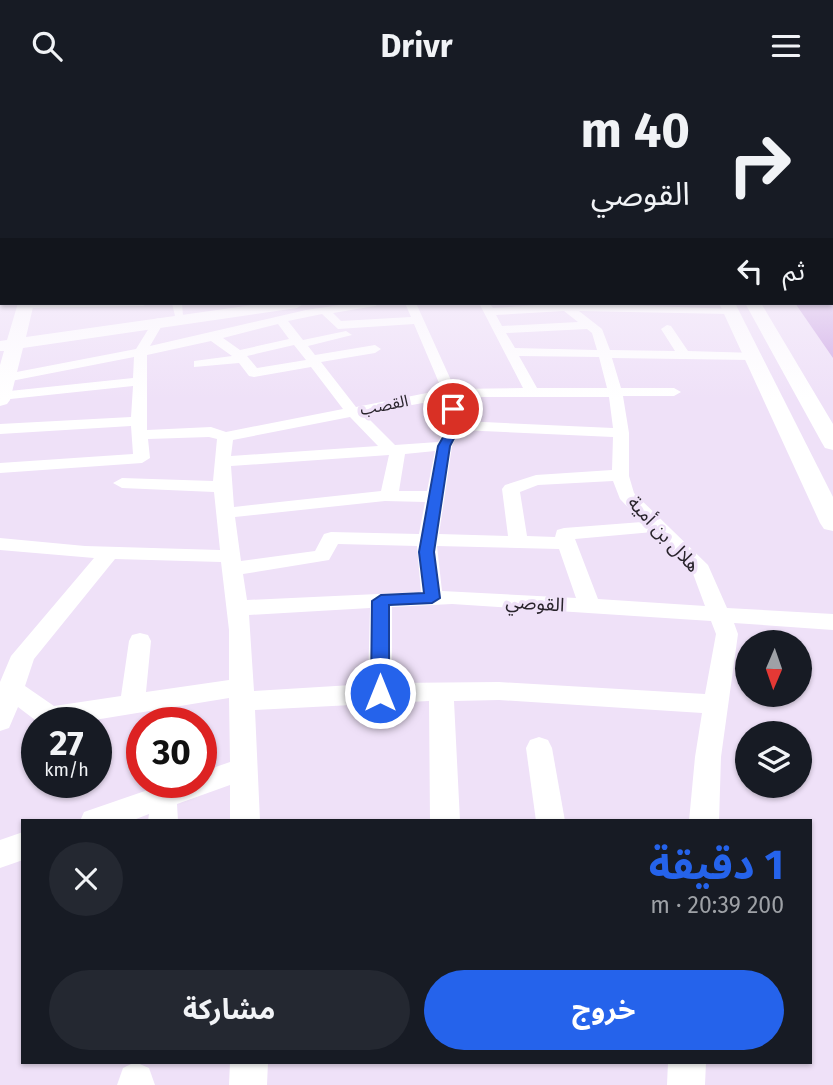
<!DOCTYPE html>
<html lang="ar">
<meta charset="utf-8">
<style>
:root{--surface:#171b24;--page:#242831;--text:#f1f3f6;--muted:#9ea1a6;--accent:#2563eb}
body{margin:0;font-family:"Fira Sans","Noto Sans Arabic",sans-serif;background:var(--page);color:var(--text);direction:rtl;height:100vh;display:flex;flex-direction:column;font-size:26px;white-space:nowrap}
*{box-sizing:border-box;margin:0}
p{font-size:23px;color:var(--muted)}
.icon{flex:none;width:38px;height:38px;fill:none;stroke:currentColor;stroke-width:2;stroke-linecap:round;stroke-linejoin:round}
.map{position:relative;flex:1;overflow:hidden;direction:ltr}
.sheet{position:absolute;left:21px;top:728px;width:791px;height:245px;display:flex;flex-direction:column;background:var(--surface);border-radius:0px;box-shadow:0 2px 5px #0004;direction:rtl}
.sheet>*{flex:none}
.top-card{position:absolute;left:0px;top:0px;width:833px;height:214px;box-shadow:0 2px 5px #0004;direction:rtl;background:#171b24;color:var(--text);overflow:hidden}
.needle{width:46px;rotate:182deg}
.controls{position:absolute;left:735px;top:539px;display:grid;gap:14px}
.controls a{display:grid;place-items:center;width:77px;height:77px;border-radius:50%;background:var(--surface);box-shadow:0 2px 5px #0004;font-size:35px}
.speed{position:absolute;left:21px;top:616px;display:flex;gap:14px;font-size:35px;font-weight:700;text-align:center}
.speed>*{display:grid;place-content:center;width:91px;height:91px;border-radius:50%;background:var(--surface);box-shadow:0 2px 5px #0004;line-height:1}
.speed small{font-size:18px;font-weight:400}
.speed .limit{border:10px solid #d22;background:#fff;color:#111}
.pin{position:absolute;display:grid;place-items:center;width:60px;height:60px;color:#fff;margin:-30px;border:4px solid #fff;border-radius:50%;box-shadow:0 2px 7px #0007}
.me{position:absolute;width:77px;margin:-38px;rotate:0deg;stroke-linejoin:round;filter:drop-shadow(0 0 5px #0008)}
.turn{display:flex;align-items:center;gap:24px;height:147px;padding:0 28px;font-size:32px}
.turn .icon{width:91px;height:91px;stroke-width:2.5}
.turn b{display:block;font-size:49px;line-height:60px}
.then{display:flex;align-items:center;height:66px;padding:0 28px;background:#0003;gap:14px;font-size:26px}
.round{display:grid;place-items:center;flex:none;width:74px;height:74px;border-radius:37px;background:var(--page)}
.summary{display:flex;align-items:center;justify-content:space-between;height:119px;padding:0 28px}
h1{font-size:42px;font-weight:700;line-height:52px;color:var(--accent)}
.action{display:flex;gap:14px;margin-top:auto;padding:14px 28px}
.action a{flex:1;height:80px;border-radius:42px;background:var(--accent);color:#fff;font-size:28px;font-weight:700;line-height:80px;text-align:center}
.action a+a{background:var(--page);color:var(--text)}
header{display:flex;justify-content:space-between;align-items:center;height:91px;padding:0 28px;background:var(--surface);font-size:32px;font-weight:700}
.map>svg:first-child{display:block}
.green{fill:#d0ade6}
.lines{fill:none;stroke-linecap:round;stroke-linejoin:round}
.street{fill:#fff;fill-rule:evenodd}
.secondary{fill:#fff;fill-rule:evenodd}
.route{fill:#2563eb;stroke:#184099;stroke-width:2}
.labels{text-anchor:middle;dominant-baseline:central;stroke-width:7;stroke-linejoin:round;paint-order:stroke}
.far-street-label{font-size:16px;fill:#29242c;stroke:#efe1f8}
.street-label{font-size:19px;fill:#29242c;stroke:#efe1f8}
</style>
<header><svg class="icon" aria-label="menu" viewBox="0 0 24 24"><path d="M4 6h16M4 12h16M4 18h16"/></svg>Drivr<svg class="icon" aria-label="search" viewBox="0 0 24 24"><circle cx="10" cy="10" r="6"/><path d="M15 15l6 6"/></svg></header>
<div class="map">
<svg width="833" height="994" viewBox="0 0 833 994">
<rect width="100%" height="100%" fill="#efe1f8"/>
<!-- green -->
<polygon class="green" points="831,201 833,201 833,267 795,212 831,212"/>
<g class="lines">
<!-- street -->
<g class="street">
<rect x="831" y="183" width="2" height="7"/>
<polygon points="25,212 149,212 143,215 21,217 19,215"/>
<polygon points="172,212 182,212 183,225 175,225"/>
<path d="M353,212H381L375,215L333,222L341,230L411,226L405,212H416L455,298L523,297L479,212H489L493,217L569,212L733,218V222L729,223L579,220L602,238L610,259L675,260L661,238L667,234L671,235L688,260L756,262L757,265L751,269L612,267L621,297H674L681,301L674,305H623L629,342V385L634,402L708,474L727,517L833,523V539L734,532L738,543L721,666L719,730H689L695,666L702,622L499,609L454,610L460,730H430L429,610L255,619L260,730H230V694L177,713L178,730H148L149,723L131,730H80L84,721L171,691H201V681L230,671L229,607L76,632H39L18,616L9,637L0,640V591L11,565L94,467L0,459V447L85,455L220,459L214,401L122,397L113,392L122,387L213,390L217,348L209,346L148,348L150,367L142,372L0,382V372L133,363L131,335L0,343V333L131,326L133,295L1,309L0,301L133,287L134,266L6,291L1,290V284L136,258L154,229L158,227L164,231L150,255L306,219ZM564,220L578,231L502,235L496,224ZM322,223L338,238L414,233L442,299L356,316L321,271L375,262L381,258L375,254L315,264L308,255L352,244L346,240L303,249L288,230ZM278,233L289,248L240,259L223,247ZM587,238L592,242L597,259L515,257L506,242ZM211,250L232,265L194,270V276L239,272L249,285L254,286L311,276L343,318L226,341L211,336L147,339V264ZM294,254L306,269L257,277L247,265ZM519,265L599,266L607,297H537ZM458,306H609L613,337L462,330ZM444,308L447,334L438,351L395,354L364,323ZM350,326L378,355L231,365L233,349ZM460,339L613,346L612,379L536,384L505,394L502,398L508,445L439,443L452,355ZM435,360L427,400H399L405,363ZM389,364L381,400L234,416L231,375ZM613,390L620,408L642,431L564,437L557,439L555,446L527,445L520,401L538,394ZM385,410L425,411L419,443L331,441L324,443L315,460L241,470L235,426ZM653,441L692,480L705,515L598,508L575,448ZM338,453L417,455L421,501L247,509L243,483L329,469ZM437,455L559,458L576,507L442,500ZM115,468L221,471L229,539V589L146,601L151,550L148,544L140,542L132,544L129,550L121,605L54,615L25,595L34,568ZM452,513L711,530L716,543L705,603L499,591L392,592V516ZM370,517L368,593L254,600L249,524Z"/>
<polygon points="539,646 548,649 552,657 565,730 536,730 526,657 530,649"/>
<polygon points="23,741 23,769 0,777 0,749"/>
<polygon points="135,971 149,977 155,994 117,994 123,977"/>
<polygon points="230,971 268,971 267,994 229,994"/>
<polygon points="668,971 706,971 705,994 667,994"/>
</g>
<!-- secondary -->
<g class="secondary">
<polygon points="0,189 2,189 0,200"/>
<polygon points="18,212 34,212 26,246 266,212 305,212 297,217 23,257 10,309 7,313 0,315 0,274 4,260 0,260 0,250 7,249"/>
<polygon points="719,212 735,212 833,406 833,440 824,438 820,432"/>
<polygon points="745,212 761,212 833,333 833,359 825,357 822,352"/>
</g>
</g>
<!-- sky -->
<linearGradient id="sky" x2="0" y2="1"><stop stop-color="#8ea0d8"/><stop offset="0.55" stop-color="#f8f2fc"/><stop offset="1" stop-color="#f8f2fc" stop-opacity="0"/></linearGradient>
<rect width="833" height="308" fill="url(#sky)"/>
<!-- route -->
<polygon class="route" points="449,316 458,318 461,334 450,355 434,461 440,507 432,512 389,514 389,602 387,607 373,607 371,602 372,510 381,504 424,502 419,461 438,355 450,334"/>
<g class="labels">
<!-- far-street labels -->
<g class="far-street-label">
<text transform="translate(384 314) rotate(-11)">القصب</text>
</g>
<!-- street labels -->
<g class="street-label">
<text transform="translate(664 443) rotate(47)">هلال بن أمية</text>
<text transform="translate(535 512) rotate(4)">القوصي</text>
</g>
</g>
</svg>
<div class="controls">
<a><svg class="needle" viewBox="-14 -14 28 28"><path d="M0-13l5 13h-10z" fill="#e53935"/><path d="M0 13l5-13h-10z" fill="#9ea1a6"/></svg></a>
<a><svg class="icon" aria-label="layers" viewBox="0 0 24 24"><path d="M12 4l9 5-9 5-9-5zM3 14l9 5 9-5"/></svg></a>
</div>
<div class="speed"><div>27<small>km/h</small></div><div class="limit">30</div></div>
<div class="pin" style="left:453px;top:318px;background:#d93025"><svg class="icon" aria-label="arrive" viewBox="0 0 24 24"><path d="M6 21V4h12l-3 4 3 4H6"/></svg></div>
<svg class="me" style="left:380px;top:602px" viewBox="-20 -20 40 40"><circle r="17" fill="#2563eb" stroke="#fff" stroke-width="3"/><path d="M0-11L8 9 0 5-8 9z" fill="#fff"/></svg>
<div class="top-card">
<div class="turn"><svg class="icon" aria-label="right" viewBox="0 0 24 24"><path d="M7 20v-9h11M14 6l5 5-5 5"/></svg><div><b>40 m</b>القوصي</div></div>
<div class="then">ثم<svg class="icon" aria-label="left" viewBox="0 0 24 24"><path d="M17 20v-9H6M10 6l-5 5 5 5"/></svg></div>
</div>
<section class="sheet">
<div class="summary"><div><h1>1 دقيقة</h1><p>200 m · 20:39</p></div><a class="round"><svg class="icon" aria-label="close" viewBox="0 0 24 24"><path d="M6 6l12 12M18 6L6 18"/></svg></a></div>
<div class="action"><a>خروج</a><a>مشاركة</a></div>
</section>
</div>
